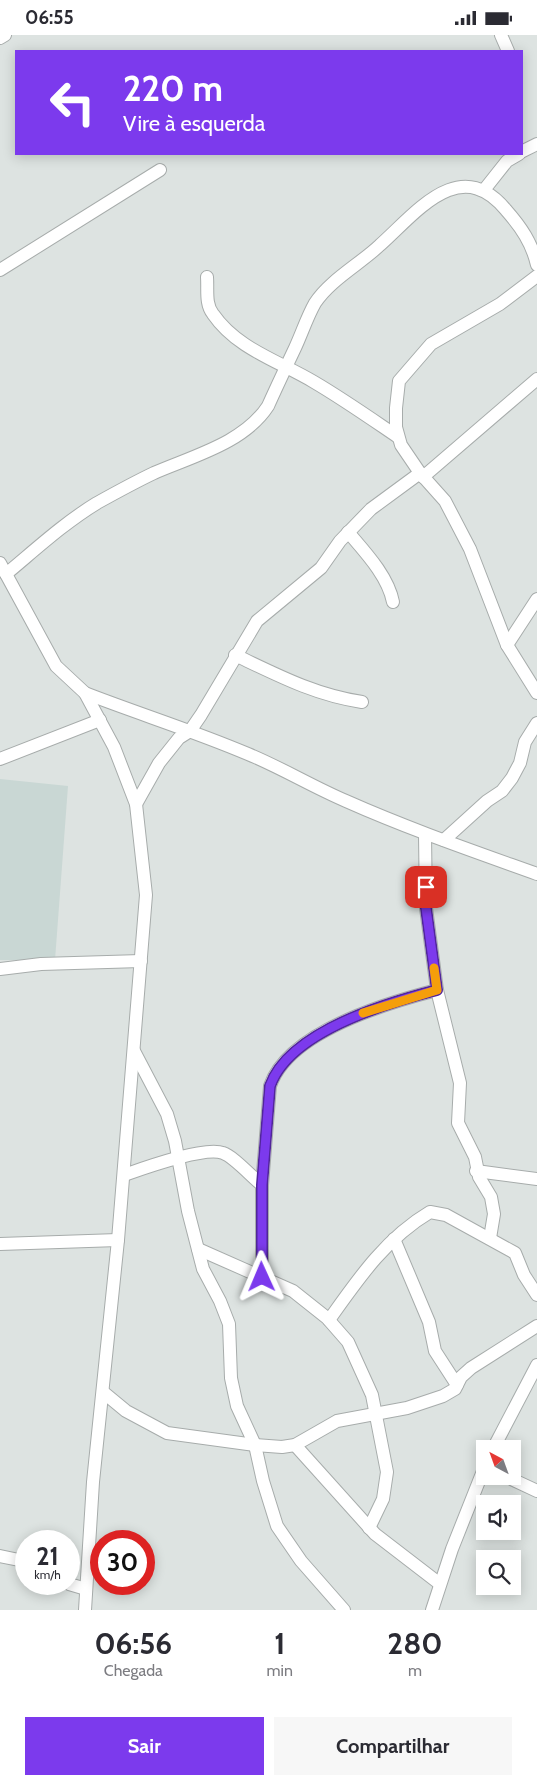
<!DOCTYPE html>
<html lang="pt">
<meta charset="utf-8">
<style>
:root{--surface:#fff;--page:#f7f7f7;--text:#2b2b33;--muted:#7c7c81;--accent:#7c3aed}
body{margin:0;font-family:Cabin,sans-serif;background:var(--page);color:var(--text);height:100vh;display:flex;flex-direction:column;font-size:19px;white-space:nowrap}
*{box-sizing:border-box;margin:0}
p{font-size:16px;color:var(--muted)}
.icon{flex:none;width:28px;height:28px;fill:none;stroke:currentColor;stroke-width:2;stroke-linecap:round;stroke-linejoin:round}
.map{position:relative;height:1575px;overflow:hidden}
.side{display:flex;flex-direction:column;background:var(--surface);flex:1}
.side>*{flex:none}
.guide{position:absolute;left:15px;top:15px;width:508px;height:105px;border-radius:0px;box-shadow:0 2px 12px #0003;background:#7c3aed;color:#fff;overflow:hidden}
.needle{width:32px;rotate:319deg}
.tools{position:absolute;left:476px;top:1405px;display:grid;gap:10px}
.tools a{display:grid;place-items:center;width:45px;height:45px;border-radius:0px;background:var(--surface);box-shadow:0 2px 12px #0003;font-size:25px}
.speed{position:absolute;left:15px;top:1495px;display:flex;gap:10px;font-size:25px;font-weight:700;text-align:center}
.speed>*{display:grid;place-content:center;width:65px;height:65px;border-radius:50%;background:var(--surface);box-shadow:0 2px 12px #0003;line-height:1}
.speed small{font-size:12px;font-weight:400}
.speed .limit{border:8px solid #d22;background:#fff;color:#111}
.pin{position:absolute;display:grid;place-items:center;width:42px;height:42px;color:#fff;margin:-21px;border-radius:10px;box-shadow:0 2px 8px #0006}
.me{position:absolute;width:55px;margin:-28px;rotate:359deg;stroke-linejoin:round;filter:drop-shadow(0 0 4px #0008)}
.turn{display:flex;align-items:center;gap:18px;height:105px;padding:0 25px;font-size:22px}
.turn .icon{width:65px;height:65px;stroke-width:2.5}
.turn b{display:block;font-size:35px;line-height:42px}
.eta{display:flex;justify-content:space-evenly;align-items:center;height:85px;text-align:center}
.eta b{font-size:30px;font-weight:800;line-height:35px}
.action{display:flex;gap:10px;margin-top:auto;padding:10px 25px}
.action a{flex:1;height:58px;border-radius:0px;background:var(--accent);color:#fff;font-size:20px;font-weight:800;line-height:58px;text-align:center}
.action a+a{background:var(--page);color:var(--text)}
.status{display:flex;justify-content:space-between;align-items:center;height:35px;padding:0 25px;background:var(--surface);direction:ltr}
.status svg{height:14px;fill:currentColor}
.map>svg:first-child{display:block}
.built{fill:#c9d7d4}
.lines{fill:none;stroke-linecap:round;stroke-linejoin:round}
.street-casing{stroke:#a7acab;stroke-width:14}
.street{stroke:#fff;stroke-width:12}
.route-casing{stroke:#51269a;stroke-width:12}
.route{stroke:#7c3aed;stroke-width:9}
.slow{stroke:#f59e0b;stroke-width:9}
</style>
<div class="status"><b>06:55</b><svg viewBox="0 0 49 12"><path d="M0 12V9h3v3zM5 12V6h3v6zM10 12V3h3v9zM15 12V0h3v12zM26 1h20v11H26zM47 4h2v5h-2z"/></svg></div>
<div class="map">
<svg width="537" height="1575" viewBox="0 0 537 1575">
<rect width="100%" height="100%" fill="#dde3e1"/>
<!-- built -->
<polygon class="built" points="0,744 68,751 55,925 0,925"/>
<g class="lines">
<defs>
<g id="street">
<polyline points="501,0 508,16"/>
<polyline points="0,3 5,0"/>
<polyline points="521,117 537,109"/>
<polyline points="484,155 507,126 519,119"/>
<polyline points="0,235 160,135"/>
<polyline points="537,241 500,269 431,309 399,346 396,373 396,392 401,410 420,438 445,466 470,514 507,610 537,658"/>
<path d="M207,242C208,255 205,269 213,279C237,314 279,326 314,347C343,364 370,383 398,402"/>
<polyline points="423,442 537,344"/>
<path d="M348,497C365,517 388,541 393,567"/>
<polyline points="0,528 56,631 85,658 114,712 136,769 146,860 118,1205 93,1447 85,1575"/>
<path d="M6,539C35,515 64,488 97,468C115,458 135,447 154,438C193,421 244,408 268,371C277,351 286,332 295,313C302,298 307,282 315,268C330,245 360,229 380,210C416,178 460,119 506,175C521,192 532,208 537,230"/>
<polyline points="507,610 537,564"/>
<path d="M235,620C277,640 315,660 362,667"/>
<path d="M85,658C139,679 194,696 248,719C282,733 313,752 346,766C409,794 473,816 537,839"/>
<polyline points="0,724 100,685"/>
<polyline points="136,769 159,728 179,703 190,696 201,680 257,586 321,533 340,506 371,474 420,438"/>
<polyline points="425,800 426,873 437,955 460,1048 458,1088 475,1122 479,1142 491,1162 494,1179 490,1203"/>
<polyline points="444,805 487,766 502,756 512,743 520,728 525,707 537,688"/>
<polyline points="0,934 41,929 141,926"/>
<polyline points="134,1016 167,1079 175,1106 188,1176 203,1234 220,1266 229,1289 231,1343 237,1371 255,1410 263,1446 277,1491 301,1526 344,1575"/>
<polyline points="476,1136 537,1144"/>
<path d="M124,1140C144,1133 205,1111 223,1118C233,1121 252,1142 262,1150"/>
<polyline points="394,1204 429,1287 435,1316 457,1350"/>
<polyline points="0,1209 118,1205"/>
<polyline points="198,1214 293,1256 327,1283 348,1307 372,1360 387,1437 383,1464 369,1493"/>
<path d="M262,1242V1150L270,1051C288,997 386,968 437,955"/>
<path d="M329,1285C358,1244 386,1203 430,1177L446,1180L515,1218L524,1240L537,1260"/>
<polyline points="103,1357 126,1376 167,1398 255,1410 282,1412 295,1410 337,1386 407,1373 443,1361 455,1354 461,1342 471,1333 537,1291"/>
<polyline points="295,1410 375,1499 440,1549"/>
<polyline points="493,1414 537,1330"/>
<polyline points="505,1441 537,1456"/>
<polyline points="0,1521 19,1525 26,1530"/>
<polyline points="69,1549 86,1554"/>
<polyline points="432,1575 452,1514 485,1431"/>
</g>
</defs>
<!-- street casing -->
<use href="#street" class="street-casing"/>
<!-- street -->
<use href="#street" class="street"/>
</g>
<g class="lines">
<defs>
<path id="route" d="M262,1242V1150L270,1051C289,997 386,968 437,955L426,873V852"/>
</defs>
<!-- route casing -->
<use href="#route" class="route-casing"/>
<!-- route -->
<use href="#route" class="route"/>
<!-- slow -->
<polyline class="slow" points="363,978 437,955 434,933"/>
</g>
</svg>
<div class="tools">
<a><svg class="needle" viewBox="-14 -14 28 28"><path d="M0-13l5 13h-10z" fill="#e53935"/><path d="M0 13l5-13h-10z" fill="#7c7c81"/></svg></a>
<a><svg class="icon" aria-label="sound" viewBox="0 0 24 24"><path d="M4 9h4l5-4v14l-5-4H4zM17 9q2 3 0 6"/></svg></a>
<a><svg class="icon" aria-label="search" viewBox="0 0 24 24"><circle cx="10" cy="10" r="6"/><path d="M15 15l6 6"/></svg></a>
</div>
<div class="speed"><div>21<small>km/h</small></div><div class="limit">30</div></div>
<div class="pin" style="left:426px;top:852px;background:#d93025"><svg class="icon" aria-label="arrive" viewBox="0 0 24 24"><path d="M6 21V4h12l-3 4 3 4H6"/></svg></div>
<svg class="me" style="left:262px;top:1242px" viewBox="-20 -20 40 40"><path d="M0-17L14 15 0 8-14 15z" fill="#7c3aed" stroke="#fff" stroke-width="4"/></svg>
<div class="guide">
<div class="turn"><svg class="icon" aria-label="left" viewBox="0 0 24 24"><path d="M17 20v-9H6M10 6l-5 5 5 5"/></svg><div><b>220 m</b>Vire à esquerda</div></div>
</div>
</div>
<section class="side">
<div class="eta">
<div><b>06:56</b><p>Chegada</p></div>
<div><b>1</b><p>min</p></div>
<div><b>280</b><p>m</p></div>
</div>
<div class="action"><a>Sair</a><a>Compartilhar</a></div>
</section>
